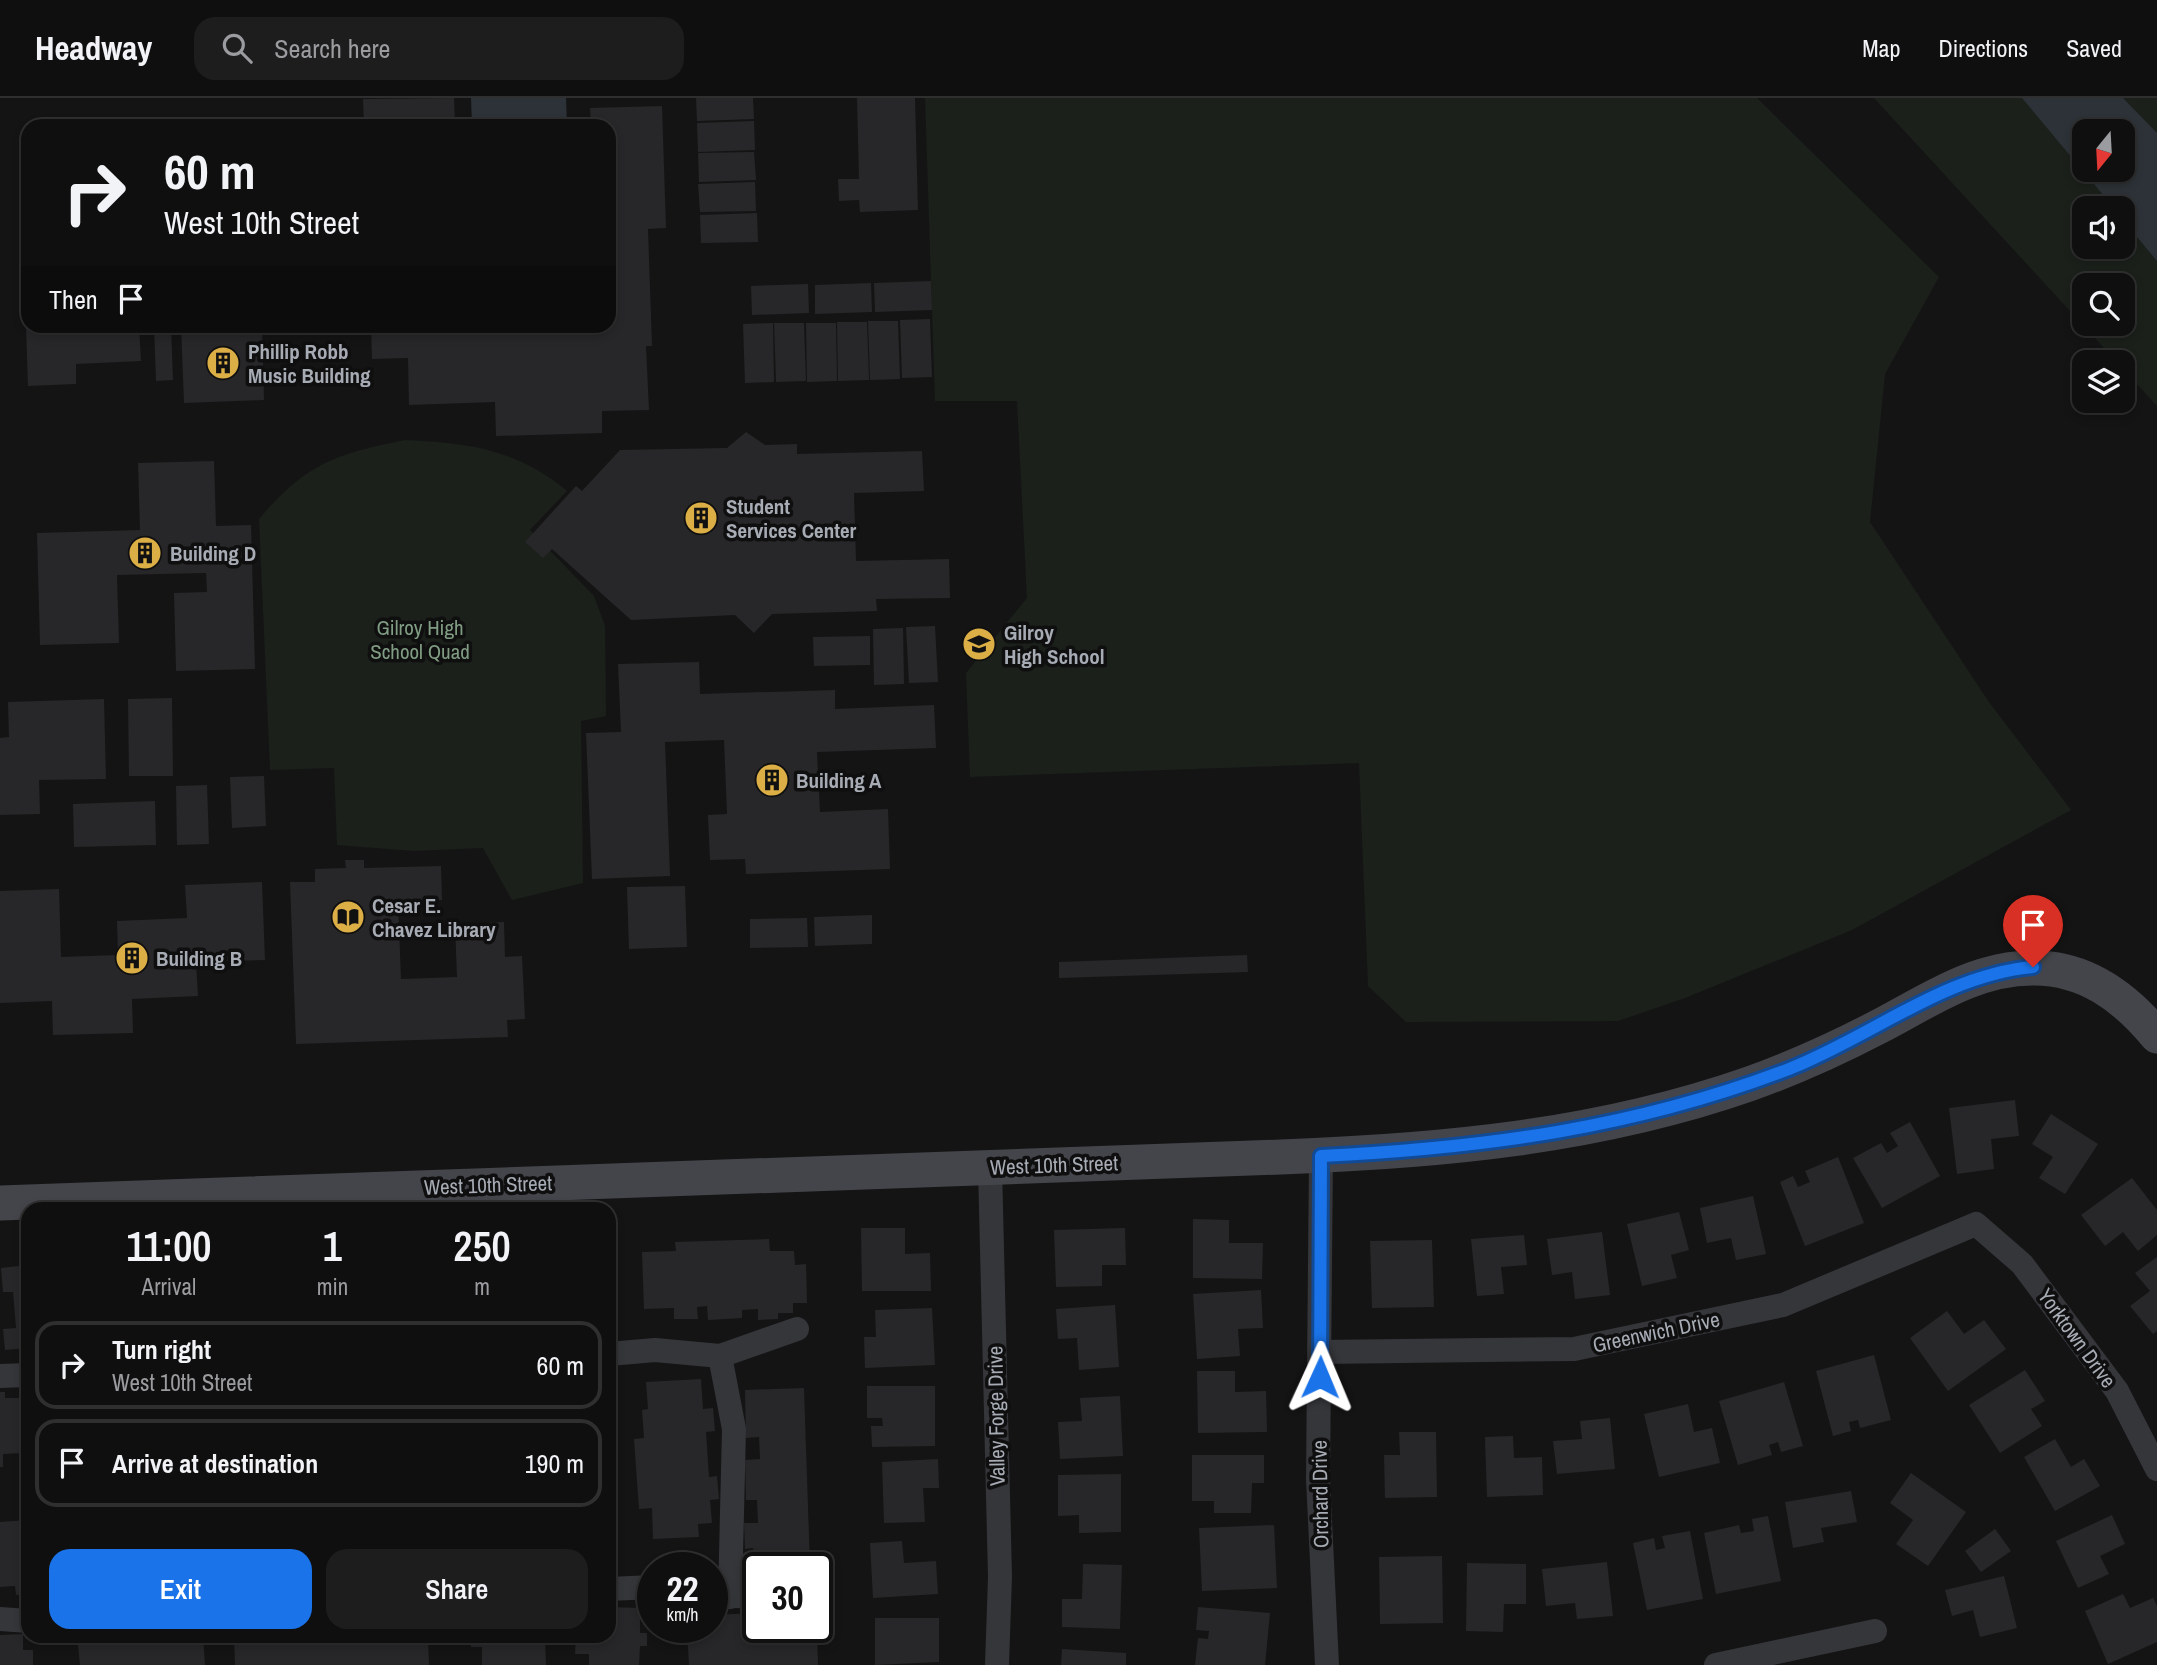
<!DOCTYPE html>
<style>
:root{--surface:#0f0f10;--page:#1d1d1e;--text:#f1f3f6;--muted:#9b9c9f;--line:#2f2f30;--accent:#1a73e8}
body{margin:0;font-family:"Archivo Narrow",sans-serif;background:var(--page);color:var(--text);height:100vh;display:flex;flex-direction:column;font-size:26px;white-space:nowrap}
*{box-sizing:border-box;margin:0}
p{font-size:23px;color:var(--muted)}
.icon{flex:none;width:38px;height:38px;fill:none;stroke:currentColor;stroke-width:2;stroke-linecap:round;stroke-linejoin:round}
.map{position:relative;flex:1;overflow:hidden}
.drawer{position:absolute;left:21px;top:1104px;width:595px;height:441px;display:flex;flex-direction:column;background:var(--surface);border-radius:21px;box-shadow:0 4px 10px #0003,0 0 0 2px var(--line)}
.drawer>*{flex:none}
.guide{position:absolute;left:21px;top:21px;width:595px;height:214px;border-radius:21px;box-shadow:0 4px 10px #0003,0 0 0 2px var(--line);background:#0f0f10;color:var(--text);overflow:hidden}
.needle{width:46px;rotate:198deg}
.buttons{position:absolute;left:2072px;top:21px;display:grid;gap:14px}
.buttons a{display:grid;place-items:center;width:63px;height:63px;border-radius:14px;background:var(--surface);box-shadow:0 4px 10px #0003,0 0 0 2px var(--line);font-size:35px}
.speed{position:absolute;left:637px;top:1454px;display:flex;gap:14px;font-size:35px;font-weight:700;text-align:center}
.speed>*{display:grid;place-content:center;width:91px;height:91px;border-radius:50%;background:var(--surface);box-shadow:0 4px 10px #0003,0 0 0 2px var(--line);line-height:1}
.speed small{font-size:18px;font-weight:400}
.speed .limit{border:4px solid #111;border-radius:10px;background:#fff;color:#111}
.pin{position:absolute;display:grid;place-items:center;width:60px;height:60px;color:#fff;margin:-72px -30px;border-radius:50% 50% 50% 0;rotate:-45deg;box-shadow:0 0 7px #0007}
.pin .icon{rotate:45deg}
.me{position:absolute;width:77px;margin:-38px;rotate:1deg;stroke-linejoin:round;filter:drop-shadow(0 0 5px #0008)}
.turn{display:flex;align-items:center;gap:24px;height:147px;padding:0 28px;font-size:32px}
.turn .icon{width:91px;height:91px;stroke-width:2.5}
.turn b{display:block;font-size:49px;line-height:60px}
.then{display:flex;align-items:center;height:66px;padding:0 28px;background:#0003;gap:14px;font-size:26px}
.eta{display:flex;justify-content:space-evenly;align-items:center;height:119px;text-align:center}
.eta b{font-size:42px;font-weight:600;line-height:49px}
.button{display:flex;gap:14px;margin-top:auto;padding:14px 28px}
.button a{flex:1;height:80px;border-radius:21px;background:var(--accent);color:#fff;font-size:28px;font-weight:600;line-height:80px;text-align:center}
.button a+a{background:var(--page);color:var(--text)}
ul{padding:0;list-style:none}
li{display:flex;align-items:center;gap:21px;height:88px;margin:0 14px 10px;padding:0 14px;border:4px solid var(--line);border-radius:21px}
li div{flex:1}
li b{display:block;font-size:26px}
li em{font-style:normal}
header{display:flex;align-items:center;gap:42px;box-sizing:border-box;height:98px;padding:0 35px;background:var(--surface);border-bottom:2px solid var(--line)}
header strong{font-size:33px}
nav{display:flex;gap:38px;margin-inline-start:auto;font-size:24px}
.search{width:490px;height:63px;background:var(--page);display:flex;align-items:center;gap:18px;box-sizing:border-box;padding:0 24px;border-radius:21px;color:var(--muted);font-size:26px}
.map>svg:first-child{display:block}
.green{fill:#1b201b;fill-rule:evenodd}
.water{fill:#2c3237;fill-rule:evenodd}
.building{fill:#272729}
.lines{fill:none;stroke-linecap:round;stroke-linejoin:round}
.street{stroke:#35363a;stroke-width:24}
.secondary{stroke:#44454a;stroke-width:35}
.route-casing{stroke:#114b97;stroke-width:18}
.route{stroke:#1a73e8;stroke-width:12}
.labels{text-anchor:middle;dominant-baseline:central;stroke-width:7;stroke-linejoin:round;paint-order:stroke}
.poi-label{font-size:21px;font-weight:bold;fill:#a7abb4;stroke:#0f0f10;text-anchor:start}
.park-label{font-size:21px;fill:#809d83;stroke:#0f0f10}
.street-label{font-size:21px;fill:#a7abb4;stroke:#0f0f10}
</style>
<header>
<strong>Headway</strong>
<div class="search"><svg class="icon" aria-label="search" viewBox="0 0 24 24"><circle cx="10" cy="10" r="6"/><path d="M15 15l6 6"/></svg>Search here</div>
<nav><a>Map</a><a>Directions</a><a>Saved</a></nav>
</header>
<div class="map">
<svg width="2157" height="1567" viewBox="0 0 2157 1567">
<rect width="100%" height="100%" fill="#141415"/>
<!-- green -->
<g class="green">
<polygon points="925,0 1757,0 1939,179 1885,276 1870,424 1989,604 2071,712 1852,832 1685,900 1618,923 1406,924 1368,888 1359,665 970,679 966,575 1027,500 1017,303 935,303"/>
<path d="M1874,0H2157V308L2123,271V264H2117ZM2084,33H2123V72H2084ZM2084,110H2123V149H2084ZM2084,187H2123V226H2084Z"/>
<path d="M405,342C469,345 516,351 567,393L530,432L594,498L605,528L606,618L581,623L583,785L512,802L483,750L414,753L337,747L334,670L270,672L259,421C307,365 336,356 405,342Z"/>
</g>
<!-- water -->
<g class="water">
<polygon points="471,0 566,0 567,28 472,28"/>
<path d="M2022,0H2123L2157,35V163L2123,122V110H2114ZM2084,33H2123V72H2084Z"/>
</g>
<!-- building -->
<g class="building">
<polygon points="454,0 455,28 364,28 363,1"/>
<polygon points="696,0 753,0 754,21 697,23"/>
<polygon points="857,0 915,0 918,112 860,114 859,102 839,103 838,81 859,81"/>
<polygon points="662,8 666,130 648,131 652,248 646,248 649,312 602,313 602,335 496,338 495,304 409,307 408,260 372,261 371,228 609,228 609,28 591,28 590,10"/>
<polygon points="238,19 238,28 55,28 55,25"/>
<polygon points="754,23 755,52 698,54 697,25"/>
<polygon points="754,54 756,82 699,84 698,55"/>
<polygon points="755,84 756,113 700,114 698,86"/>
<polygon points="757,115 758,144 701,145 700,117"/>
<polygon points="28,139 28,225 26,225 22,140"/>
<polygon points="931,183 932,212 875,214 874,185"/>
<polygon points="871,185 872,214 815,216 815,187"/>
<polygon points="808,186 809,215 752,217 751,188"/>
<polygon points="930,221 932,279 902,280 900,222"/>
<polygon points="868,223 898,223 900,281 870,282"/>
<polygon points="837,224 867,224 869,282 838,283"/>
<polygon points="773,225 774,284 745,285 743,226"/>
<polygon points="774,225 804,225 806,283 776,284"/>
<polygon points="806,225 836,225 837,283 807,284"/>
<polygon points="26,228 139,228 141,263 76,266 76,286 28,288"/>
<polygon points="154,228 171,228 173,282 156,283"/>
<polygon points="181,228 262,228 264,302 184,305"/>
<polygon points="746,334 765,347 797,346 797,356 922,353 924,393 854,395 856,463 949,461 950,500 876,501 877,513 772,516 754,535 735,517 631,522 552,451 543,460 525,444 576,388 582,393 620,352 727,350"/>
<polygon points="214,363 216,428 251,427 255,571 176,573 174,495 207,494 206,475 117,477 119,545 40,547 37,435 140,432 138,365"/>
<polygon points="935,528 938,584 909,585 906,529"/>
<polygon points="903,530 904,586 874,587 873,531"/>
<polygon points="870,538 870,567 814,568 813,539"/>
<polygon points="699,564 700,596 835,592 835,611 934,607 936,650 817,654 820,714 888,711 890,771 746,776 745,761 710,762 708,717 727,716 724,642 665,644 670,778 592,781 586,635 621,634 618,566"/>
<polygon points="172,600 173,678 129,678 128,601"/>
<polygon points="104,601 106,681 39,682 40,716 0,717 0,640 9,639 8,604"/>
<polygon points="264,678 266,728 232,730 230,679"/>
<polygon points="207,687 209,746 177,747 176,688"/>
<polygon points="155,703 156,747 74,749 73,706"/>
<polygon points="345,762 364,762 364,770 441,768 442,802 398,803 401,881 457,879 455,826 504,824 505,859 522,858 525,921 507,922 508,939 296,946 290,784 315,784 315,771 346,770"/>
<polygon points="262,784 265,862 196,864 198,898 132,901 133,935 53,937 52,903 0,905 0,793 59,791 61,859 118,857 117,823 187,820 185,787"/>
<polygon points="685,788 687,849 629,851 627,789"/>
<polygon points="872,817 872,846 815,848 814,819"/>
<polygon points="807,820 808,849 750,850 750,821"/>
<polygon points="1247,857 1248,874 1059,880 1059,864"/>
<polygon points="2015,1002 2019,1038 1991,1041 1994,1071 1957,1076 1949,1010"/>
<polygon points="2051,1016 2098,1046 2065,1096 2039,1080 2053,1059 2032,1046"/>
<polygon points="1910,1024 1940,1078 1882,1110 1853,1060 1881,1045 1887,1055 1898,1048 1890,1035"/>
<polygon points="1838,1059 1864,1125 1805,1148 1780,1084 1793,1078 1798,1089 1810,1084 1805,1073"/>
<polygon points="2132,1080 2157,1112 2157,1137 2138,1153 2123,1134 2105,1148 2081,1117"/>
<polygon points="1753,1098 1766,1156 1736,1162 1731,1140 1707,1145 1700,1110"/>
<polygon points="1679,1114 1689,1152 1671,1157 1677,1180 1642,1188 1627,1126"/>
<polygon points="1193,1121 1229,1122 1229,1145 1263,1145 1262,1181 1193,1180"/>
<polygon points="861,1130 905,1130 905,1156 930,1155 931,1193 862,1193"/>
<polygon points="1125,1130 1126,1167 1102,1167 1102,1188 1056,1189 1054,1132"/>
<polygon points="1602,1134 1610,1197 1575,1201 1572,1174 1552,1177 1547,1141"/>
<polygon points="1524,1137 1527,1167 1501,1169 1504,1196 1477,1198 1471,1141"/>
<polygon points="769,1141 770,1153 794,1153 795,1167 806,1166 807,1205 793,1205 793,1215 778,1215 778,1221 758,1222 758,1211 742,1212 742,1220 708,1222 707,1208 697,1209 698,1221 674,1221 674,1210 644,1211 642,1154 676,1153 675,1144"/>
<polygon points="1432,1142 1434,1209 1372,1210 1370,1143"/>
<polygon points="609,1145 614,1145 618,1210 609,1211"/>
<polygon points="2157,1159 2157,1233 2153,1236 2130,1208 2150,1193 2135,1175"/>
<polygon points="28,1167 28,1250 5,1252 3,1231 16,1230 13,1194 3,1194 1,1170"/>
<polygon points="1261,1192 1263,1230 1238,1231 1240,1258 1197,1261 1193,1196"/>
<polygon points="1115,1207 1119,1269 1079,1272 1077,1240 1058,1241 1056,1211"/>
<polygon points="932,1210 935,1267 865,1270 864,1239 876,1239 875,1212"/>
<polygon points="1947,1213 1964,1236 1984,1222 2006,1251 1948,1293 1910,1240"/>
<polygon points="1874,1257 1891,1322 1860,1330 1858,1322 1849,1324 1851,1333 1833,1338 1816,1273"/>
<polygon points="2025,1272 2045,1303 2031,1311 2042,1328 2000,1355 1969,1307"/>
<polygon points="1197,1273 1235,1273 1235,1294 1266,1293 1267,1334 1198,1335"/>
<polygon points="609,1275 613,1275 616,1336 609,1336"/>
<polygon points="701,1281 703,1311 713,1310 715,1333 706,1334 709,1379 717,1378 719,1401 710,1402 712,1425 698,1426 699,1439 653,1441 652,1410 639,1411 634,1341 644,1340 642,1312 648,1311 646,1284"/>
<polygon points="1784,1284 1803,1348 1781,1354 1778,1344 1769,1347 1772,1357 1738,1367 1719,1303"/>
<polygon points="867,1288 935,1288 935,1348 872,1349 871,1328 883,1328 882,1320 867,1320"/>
<polygon points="804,1290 810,1468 754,1470 753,1450 745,1451 744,1425 758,1425 757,1402 746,1402 745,1362 760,1361 759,1339 746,1340 745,1292"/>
<polygon points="0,1294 5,1294 5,1300 23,1300 23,1355 3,1356 3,1369 0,1369"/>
<polygon points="1120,1298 1123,1358 1060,1361 1058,1324 1082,1323 1080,1300"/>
<polygon points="1688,1306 1694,1334 1712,1330 1720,1365 1659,1379 1644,1316"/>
<polygon points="1610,1320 1615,1371 1557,1376 1553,1343 1582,1341 1580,1323"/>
<polygon points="1399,1334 1436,1334 1437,1399 1385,1400 1384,1357 1400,1357"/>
<polygon points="1513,1338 1514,1360 1542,1359 1543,1397 1487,1399 1485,1339"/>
<polygon points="2055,1341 2071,1369 2084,1361 2100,1388 2055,1413 2024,1359"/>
<polygon points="1192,1357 1264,1357 1264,1385 1252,1385 1251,1415 1214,1415 1214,1403 1192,1403"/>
<polygon points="938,1361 939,1390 923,1390 925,1424 884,1425 882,1364"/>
<polygon points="1911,1375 1966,1414 1928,1468 1896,1446 1913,1422 1890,1405"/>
<polygon points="1121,1376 1121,1434 1079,1435 1079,1417 1058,1418 1058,1377"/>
<polygon points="1851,1393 1857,1424 1821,1430 1824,1444 1793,1450 1785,1404"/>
<polygon points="2112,1417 2125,1446 2100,1458 2109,1476 2078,1490 2056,1443"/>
<polygon points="1768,1418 1781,1483 1716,1496 1704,1435 1739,1427 1741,1435 1754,1433 1752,1421"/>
<polygon points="28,1422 28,1496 16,1497 15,1488 0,1489 0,1424"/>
<polygon points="1274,1427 1277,1490 1202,1493 1199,1430"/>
<polygon points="1995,1431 2011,1453 1981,1474 1965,1453"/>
<polygon points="1690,1433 1703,1501 1647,1512 1633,1445 1654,1440 1656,1452 1665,1450 1662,1438"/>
<polygon points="902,1443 904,1465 936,1463 938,1496 873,1500 870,1445"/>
<polygon points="1442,1458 1443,1525 1380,1526 1379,1459"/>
<polygon points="1607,1464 1613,1518 1577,1521 1575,1505 1546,1508 1542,1471"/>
<polygon points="1467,1465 1526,1466 1526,1506 1504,1506 1503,1534 1466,1533"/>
<polygon points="1083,1466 1122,1467 1120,1531 1062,1529 1062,1501 1082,1501"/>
<polygon points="2004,1478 2017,1530 1980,1539 1973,1512 1952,1518 1945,1492"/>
<polygon points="2123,1496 2130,1510 2153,1500 2157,1508 2157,1544 2108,1566 2085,1513"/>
<polygon points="609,1509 640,1510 640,1535 647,1535 647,1548 640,1548 639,1567 589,1567 589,1556 575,1556 576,1538 609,1538"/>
<polygon points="1198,1509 1270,1515 1265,1567 1195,1567 1198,1540 1208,1541 1209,1533 1196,1532"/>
<polygon points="758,1515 758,1530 817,1530 818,1567 689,1567 687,1530 712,1530 712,1517"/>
<polygon points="875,1520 939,1520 939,1564 875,1567"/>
<polygon points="23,1536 23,1552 33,1552 33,1567 0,1567 0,1537"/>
<polygon points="86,1538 133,1538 134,1544 154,1542 154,1538 203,1538 205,1567 80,1567 78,1547 87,1546"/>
<polygon points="234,1538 274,1538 275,1543 304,1542 304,1538 428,1538 429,1567 235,1567"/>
<polygon points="470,1538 545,1538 546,1567 482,1567 482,1549 471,1549"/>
<polygon points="1062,1551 1126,1555 1126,1567 1061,1567"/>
</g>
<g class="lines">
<!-- street -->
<g class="street">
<polyline points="1321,1058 1318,1381 1327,1567"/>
<polyline points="990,1069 1000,1479 997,1567"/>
<polyline points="1320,1254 1574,1251 1783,1207 1976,1126 2022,1166 2117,1293 2157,1371"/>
<polyline points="609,1256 655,1252 720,1258 797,1231"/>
<polyline points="720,1258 734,1331 730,1499"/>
<polyline points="0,1278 28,1277"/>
<polyline points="609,1491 653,1489"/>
<polyline points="712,1497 758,1499"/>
<polyline points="0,1521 28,1523"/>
<polyline points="1716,1567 1875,1533"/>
</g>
<!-- secondary -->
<path class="secondary" d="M0,1105L1281,1059C1441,1053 1597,1039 1749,986C1794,970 1838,950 1880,928C1928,903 1975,870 2032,870C2085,869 2125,899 2157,938"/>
</g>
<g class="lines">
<defs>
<path id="route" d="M1320,1279L1321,1058C1485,1050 1635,1030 1789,971C1871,939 1944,877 2033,869"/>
</defs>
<!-- route casing -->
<use href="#route" class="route-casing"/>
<!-- route -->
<use href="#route" class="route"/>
</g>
<!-- icons -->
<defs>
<symbol id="building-disc" viewBox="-11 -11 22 22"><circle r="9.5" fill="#dbae46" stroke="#0f0f10"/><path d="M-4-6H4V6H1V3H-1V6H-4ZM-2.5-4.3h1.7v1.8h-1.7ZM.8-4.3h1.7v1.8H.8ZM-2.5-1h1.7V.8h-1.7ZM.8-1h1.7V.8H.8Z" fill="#111"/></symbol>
<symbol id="school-disc" viewBox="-11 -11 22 22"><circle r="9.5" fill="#dbae46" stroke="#0f0f10"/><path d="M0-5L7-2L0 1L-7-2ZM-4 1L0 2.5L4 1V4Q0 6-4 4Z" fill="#111"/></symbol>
<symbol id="library-disc" viewBox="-11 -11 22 22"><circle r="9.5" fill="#dbae46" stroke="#0f0f10"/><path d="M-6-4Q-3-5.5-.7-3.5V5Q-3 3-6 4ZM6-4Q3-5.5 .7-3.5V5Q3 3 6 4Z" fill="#111"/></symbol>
</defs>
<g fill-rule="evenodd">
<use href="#building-disc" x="204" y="246" width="38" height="38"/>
<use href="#building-disc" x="682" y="401" width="38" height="38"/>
<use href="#building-disc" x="126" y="436" width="38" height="38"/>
<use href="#school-disc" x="960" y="527" width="38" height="38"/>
<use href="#building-disc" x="753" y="663" width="38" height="38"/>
<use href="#library-disc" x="329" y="800" width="38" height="38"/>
<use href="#building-disc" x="113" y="841" width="38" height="38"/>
</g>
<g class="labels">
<!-- poi labels -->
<g class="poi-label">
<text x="248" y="253">Phillip Robb<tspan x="248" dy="24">Music Building</tspan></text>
<text x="726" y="408">Student<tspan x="726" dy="24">Services Center</tspan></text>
<text x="170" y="455">Building D</text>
<text x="1004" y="534">Gilroy<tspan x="1004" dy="24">High School</tspan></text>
<text x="796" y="682">Building A</text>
<text x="372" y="807">Cesar E.<tspan x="372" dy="24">Chavez Library</tspan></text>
<text x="156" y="860">Building B</text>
</g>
<!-- park labels -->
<g class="park-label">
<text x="420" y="529">Gilroy High<tspan x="420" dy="24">School Quad</tspan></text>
</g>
<!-- street labels -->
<g class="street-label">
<text transform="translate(1054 1067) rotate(-2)">West 10th Street</text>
<text transform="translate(488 1087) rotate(-2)">West 10th Street</text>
<text transform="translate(1656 1234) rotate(-12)">Greenwich Drive</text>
<text transform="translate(2077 1240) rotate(54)">Yorktown Drive</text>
<text transform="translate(996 1318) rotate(-91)">Valley Forge Drive</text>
<text transform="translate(1320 1396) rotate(-91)">Orchard Drive</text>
</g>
</g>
</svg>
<div class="buttons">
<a><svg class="needle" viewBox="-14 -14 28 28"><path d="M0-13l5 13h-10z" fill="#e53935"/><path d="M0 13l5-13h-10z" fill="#9b9c9f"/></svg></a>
<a><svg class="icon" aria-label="sound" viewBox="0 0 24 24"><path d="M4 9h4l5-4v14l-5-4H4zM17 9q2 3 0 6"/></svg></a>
<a><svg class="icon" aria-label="search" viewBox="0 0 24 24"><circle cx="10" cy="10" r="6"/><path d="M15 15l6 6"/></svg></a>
<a><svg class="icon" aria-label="layers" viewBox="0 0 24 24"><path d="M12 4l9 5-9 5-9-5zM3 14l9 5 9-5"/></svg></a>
</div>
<div class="speed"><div>22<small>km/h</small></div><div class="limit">30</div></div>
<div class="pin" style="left:2033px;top:869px;background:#d93025"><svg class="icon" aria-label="arrive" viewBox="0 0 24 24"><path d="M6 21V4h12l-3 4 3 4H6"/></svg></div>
<svg class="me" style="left:1320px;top:1279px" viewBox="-20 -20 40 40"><path d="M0-17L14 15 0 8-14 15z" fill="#1a73e8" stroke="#fff" stroke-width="4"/></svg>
<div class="guide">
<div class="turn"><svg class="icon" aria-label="right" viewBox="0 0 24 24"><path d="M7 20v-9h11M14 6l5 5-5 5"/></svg><div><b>60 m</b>West 10th Street</div></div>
<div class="then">Then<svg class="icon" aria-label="arrive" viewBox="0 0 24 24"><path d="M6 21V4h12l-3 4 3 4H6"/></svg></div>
</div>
<section class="drawer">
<div class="eta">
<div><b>11:00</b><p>Arrival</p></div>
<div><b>1</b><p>min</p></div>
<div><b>250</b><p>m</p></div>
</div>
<ul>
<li><svg class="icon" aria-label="right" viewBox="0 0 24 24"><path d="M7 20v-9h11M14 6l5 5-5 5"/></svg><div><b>Turn right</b><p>West 10th Street</p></div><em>60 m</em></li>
<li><svg class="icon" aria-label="arrive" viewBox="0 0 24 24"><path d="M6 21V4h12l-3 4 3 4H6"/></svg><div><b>Arrive at destination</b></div><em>190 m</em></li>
</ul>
<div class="button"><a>Exit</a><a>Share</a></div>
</section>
</div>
